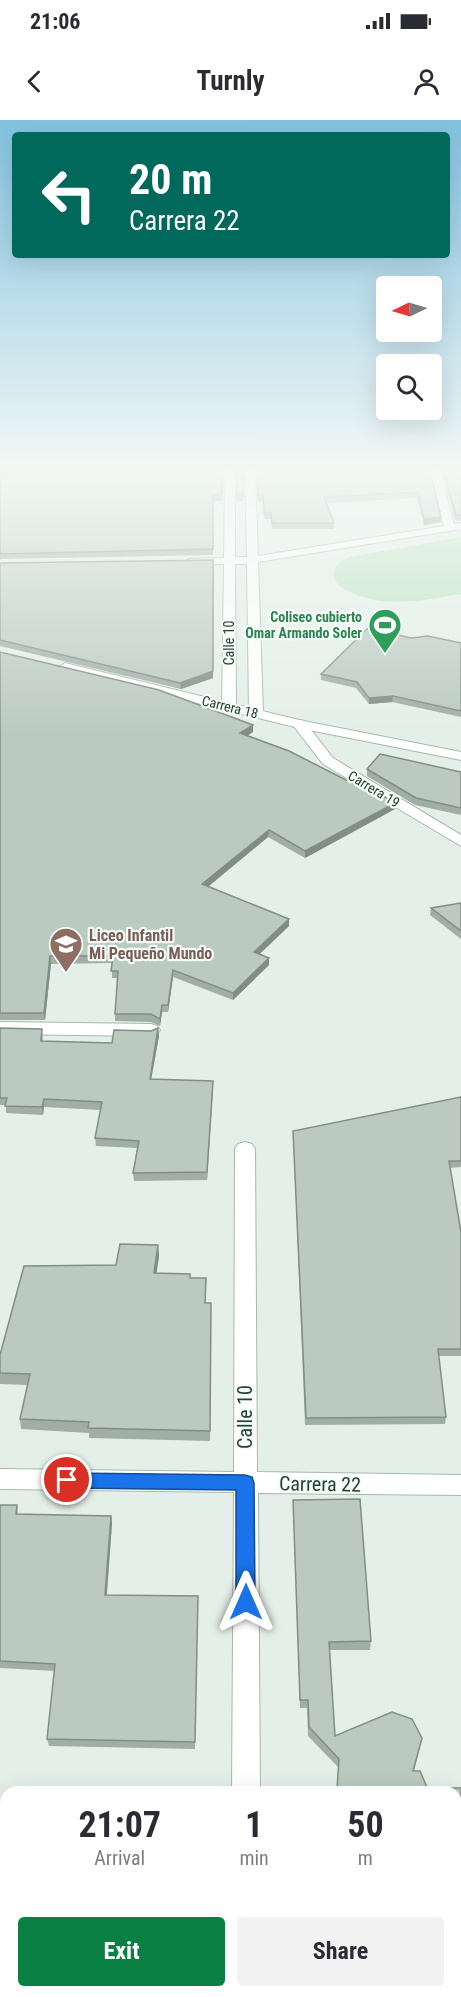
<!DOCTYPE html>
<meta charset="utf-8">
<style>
:root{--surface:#fff;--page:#f2f2f3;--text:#2b2b33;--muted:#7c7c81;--accent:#0b8043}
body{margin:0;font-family:"Roboto Condensed",sans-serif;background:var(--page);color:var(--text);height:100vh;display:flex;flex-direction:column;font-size:22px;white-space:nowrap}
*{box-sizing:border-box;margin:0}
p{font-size:20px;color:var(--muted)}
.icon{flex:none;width:33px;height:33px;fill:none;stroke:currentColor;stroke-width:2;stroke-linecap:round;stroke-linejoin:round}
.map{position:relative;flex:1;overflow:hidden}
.side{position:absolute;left:0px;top:1666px;width:462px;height:212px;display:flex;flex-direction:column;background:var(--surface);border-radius:18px 18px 0 0;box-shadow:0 6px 24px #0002}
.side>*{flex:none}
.top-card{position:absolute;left:12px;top:12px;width:438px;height:126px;border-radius:6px;box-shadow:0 6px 24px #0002;background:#00695c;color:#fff;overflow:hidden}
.needle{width:39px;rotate:265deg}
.fabs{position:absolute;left:376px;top:156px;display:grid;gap:12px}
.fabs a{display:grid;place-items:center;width:66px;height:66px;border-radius:6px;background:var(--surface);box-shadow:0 6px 24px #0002;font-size:30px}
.pin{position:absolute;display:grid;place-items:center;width:51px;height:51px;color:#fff;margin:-26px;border:3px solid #fff;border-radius:50%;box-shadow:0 2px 6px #0007}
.me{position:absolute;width:66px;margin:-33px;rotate:0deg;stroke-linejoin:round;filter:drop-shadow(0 0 4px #0008)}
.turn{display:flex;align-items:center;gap:21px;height:126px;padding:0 18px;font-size:27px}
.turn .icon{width:78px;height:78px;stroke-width:2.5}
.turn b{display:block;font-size:42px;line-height:51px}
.eta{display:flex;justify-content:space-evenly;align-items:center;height:102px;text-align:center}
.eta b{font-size:36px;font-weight:700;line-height:42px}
.button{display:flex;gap:12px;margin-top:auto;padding:12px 18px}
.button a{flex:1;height:69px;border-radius:6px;background:var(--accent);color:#fff;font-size:24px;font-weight:700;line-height:69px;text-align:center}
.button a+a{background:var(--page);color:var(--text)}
.status{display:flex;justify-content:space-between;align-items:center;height:42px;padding:0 30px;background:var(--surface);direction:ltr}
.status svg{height:16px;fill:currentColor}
header{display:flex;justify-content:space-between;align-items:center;height:78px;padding:0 18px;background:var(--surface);font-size:27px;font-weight:700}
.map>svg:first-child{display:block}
.green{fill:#bde2bf}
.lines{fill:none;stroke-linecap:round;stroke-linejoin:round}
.minor-casing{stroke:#a7b8af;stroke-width:2}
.tertiary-casing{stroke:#a7b8af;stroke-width:2}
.minor{fill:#fff;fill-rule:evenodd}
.tertiary{fill:#fff;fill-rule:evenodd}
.wall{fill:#a0aea6}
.shaded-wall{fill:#828d87}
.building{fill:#bacac1;stroke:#828d87;stroke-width:1.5}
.route{fill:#1a73e8;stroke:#114b97;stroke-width:1.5}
.labels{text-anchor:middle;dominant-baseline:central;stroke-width:4.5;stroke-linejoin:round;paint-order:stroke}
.far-leisure-label{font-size:14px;font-weight:bold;fill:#27864d;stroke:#f6fbf8;text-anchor:end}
.far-street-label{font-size:14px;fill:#224334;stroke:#f6fbf8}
.education-label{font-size:16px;font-weight:bold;fill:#785e54;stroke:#f6fbf8;text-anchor:start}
.near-street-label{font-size:20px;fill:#224334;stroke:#f6fbf8}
</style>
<div class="status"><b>21:06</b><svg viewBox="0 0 49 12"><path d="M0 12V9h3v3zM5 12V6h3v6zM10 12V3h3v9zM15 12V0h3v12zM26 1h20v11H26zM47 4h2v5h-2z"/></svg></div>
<header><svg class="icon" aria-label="back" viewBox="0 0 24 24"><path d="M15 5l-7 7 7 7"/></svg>Turnly<svg class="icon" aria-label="person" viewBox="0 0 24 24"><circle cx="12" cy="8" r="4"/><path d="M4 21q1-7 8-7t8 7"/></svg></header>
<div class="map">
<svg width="461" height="1877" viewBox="0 0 461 1877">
<rect width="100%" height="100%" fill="#e5efe9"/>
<!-- green -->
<path class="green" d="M461,417V474C424,480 385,489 350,472C343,469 335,464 334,456C332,446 342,441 350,437Z"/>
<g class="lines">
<defs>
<g id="minor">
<polygon points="225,351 235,351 235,437 247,437 245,351 255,351 258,436 444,406 430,351 440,351 454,404 461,403 461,409 258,442 263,593 256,597 249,593 247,444 235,444 236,587 229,591 222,587 224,444 190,445 184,442 190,439 224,438"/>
<polygon points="299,600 304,601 333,638 461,715 461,726 323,644 292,604"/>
<polygon points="0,902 151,904 157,906 160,910 157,914 151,916 0,914"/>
<polygon points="245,1022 252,1024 255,1029 257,1352 461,1355 461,1375 258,1373 260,1672 232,1672 234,1372 0,1369 0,1349 234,1352 235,1029 238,1024"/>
<polygon points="231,1872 261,1872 262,1877 232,1877"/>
</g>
<polygon id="tertiary" points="65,543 299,600 461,632 461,640 299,608 61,550 59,547"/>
</defs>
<!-- minor casing -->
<use href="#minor" class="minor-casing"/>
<!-- tertiary casing -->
<use href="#tertiary" class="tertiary-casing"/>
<!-- minor -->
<use href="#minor" class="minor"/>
<!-- tertiary -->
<use href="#tertiary" class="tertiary"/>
</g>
<!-- wall -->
<g class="wall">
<polygon points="0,351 223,351 222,381 213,381 213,435 0,439"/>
<polygon points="237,351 243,376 243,381 237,381"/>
<polygon points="257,351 430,351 441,397 441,402 424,405 417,378 326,383 334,403 334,409 272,409 271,399 264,399 263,382 258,382"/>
<polygon points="442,351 461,351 461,401 455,400"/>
<polygon points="0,443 213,558 181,569 0,526"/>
<polygon points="411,518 461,523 461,597 392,582 369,584 356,568 321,560 321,554"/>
<polygon points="0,532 253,612 247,616 395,689 305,738 268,717 208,766 289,799 289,806 260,834 269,838 269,845 233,880 173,857 168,892 162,892 160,906 151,902 115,901 115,894 118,858 112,858 112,843 51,844 45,900 0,900"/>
<polygon points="367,649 461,652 461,695 415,685 367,656"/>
<polygon points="461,783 461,819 430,795 431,788"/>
<polygon points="0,908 42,909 43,921 112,923 158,908 159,916 151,959 213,961 207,1060 134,1061 133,1053 137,1028 96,1026 95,1018 101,990 44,987 43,995 6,993 6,985 0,985"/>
<polygon points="461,977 461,1047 450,1048 461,1112 461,1236 438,1236 446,1297 445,1304 305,1305 293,1011"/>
<polygon points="158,1125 159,1136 156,1153 190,1158 206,1158 205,1183 211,1183 210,1321 89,1318 89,1313 21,1309 20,1299 28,1265 0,1264 0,1235 116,1145"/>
<polygon points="293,1380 371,1521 370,1530 330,1530 335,1616 422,1618 414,1651 429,1672 337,1672 339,1648 308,1616 307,1588 300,1588"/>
<polygon points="0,1385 17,1385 18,1394 111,1396 112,1403 107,1475 198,1476 195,1629 49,1626 47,1619 55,1551 0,1548"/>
</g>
<!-- shaded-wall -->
<g class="shaded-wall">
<polygon points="441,397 441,402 424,405 424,399"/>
<polygon points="214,446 213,558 181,569 180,563"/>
<polygon points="393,576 392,582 369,584 369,578"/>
<polygon points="253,605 253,612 240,620 240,613"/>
<polygon points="395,683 395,689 305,738 305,731"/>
<polygon points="269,710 268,717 203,771 202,764"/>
<polygon points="289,799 289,806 254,839 254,832"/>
<polygon points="50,836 51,844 45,900 44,893"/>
<polygon points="269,838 269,845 233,880 233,873"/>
<polygon points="173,850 173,857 168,892 168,885"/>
<polygon points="162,885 162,892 160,906 160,899"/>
<polygon points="158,908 159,916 150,966 150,959"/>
<polygon points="213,961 213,969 207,1060 207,1052"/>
<polygon points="44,979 44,987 43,995 42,987"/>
<polygon points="158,1125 159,1136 155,1164 154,1153"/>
<polygon points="111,1396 112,1403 106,1482 105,1475"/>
</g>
<!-- building -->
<g class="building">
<polygon points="0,351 223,351 222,375 213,375 213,429 0,434"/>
<polygon points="237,351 243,351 243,376 237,375"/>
<polygon points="257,351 430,351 441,397 424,399 418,372 324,377 334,403 272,403 271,393 264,393 263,376 258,376"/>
<polygon points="444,351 461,351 461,395 456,395"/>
<polygon points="213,440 213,551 180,563 0,520 0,443"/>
<polygon points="368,508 411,518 428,516 461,523 461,591 393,576 369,578 357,562 321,554"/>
<polygon points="0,532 159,570 253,605 240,613 289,631 354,664 357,660 395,683 305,731 269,710 202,764 289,799 254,832 269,838 233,873 173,850 168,885 162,885 160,899 151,894 115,894 118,851 111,851 113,836 50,836 44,893 0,893"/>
<polygon points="380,634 461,652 461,688 416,678 367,649"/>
<polygon points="461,783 461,811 431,788"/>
<polygon points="0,908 42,909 41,921 112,923 114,910 151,911 158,908 150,959 213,961 207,1052 133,1053 139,1021 95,1018 102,982 44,979 42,987 5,986 7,978 0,978"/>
<polygon points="461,977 461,1041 449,1041 461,1112 461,1229 438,1229 446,1297 306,1298 293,1011"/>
<polygon points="120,1124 158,1125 154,1153 190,1154 190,1158 206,1158 205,1183 211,1183 210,1311 88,1308 89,1302 20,1299 30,1254 0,1253 0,1235 24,1146 116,1145"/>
<polygon points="360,1379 371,1521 329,1522 335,1616 392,1592 412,1599 422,1618 413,1651 420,1651 429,1672 339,1672 337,1668 339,1639 309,1607 308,1580 300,1580 293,1380"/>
<polygon points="0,1385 17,1385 16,1394 111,1396 105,1475 198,1476 195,1622 47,1619 55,1544 0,1541"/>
<polygon points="446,1668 461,1668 461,1877 311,1877 311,1872 456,1872 456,1672 447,1672"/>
<polygon points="0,1757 6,1757 6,1872 76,1872 76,1877 0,1877"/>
</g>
<!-- sky -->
<linearGradient id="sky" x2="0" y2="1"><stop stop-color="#82c2e0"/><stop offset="0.57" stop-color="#f3f8f5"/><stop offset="1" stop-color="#f3f8f5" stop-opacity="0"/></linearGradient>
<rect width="461" height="614" fill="url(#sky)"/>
<!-- route -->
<polygon class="route" points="67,1353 245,1355 252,1357 254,1363 255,1482 252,1488 246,1491 239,1488 236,1482 236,1370 67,1368 61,1366 58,1360 61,1355"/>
<!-- icons -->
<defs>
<symbol id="stadium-pin" viewBox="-11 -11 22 30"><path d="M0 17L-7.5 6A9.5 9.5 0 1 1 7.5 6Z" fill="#2e9e5b" stroke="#f6fbf8"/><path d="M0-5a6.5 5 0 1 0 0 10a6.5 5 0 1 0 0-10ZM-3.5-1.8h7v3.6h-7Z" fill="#fff"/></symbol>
<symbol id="school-pin" viewBox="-11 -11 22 30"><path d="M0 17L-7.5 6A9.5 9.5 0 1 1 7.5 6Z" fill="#8d6e63" stroke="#f6fbf8"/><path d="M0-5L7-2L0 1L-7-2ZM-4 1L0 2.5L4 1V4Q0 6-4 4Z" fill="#fff"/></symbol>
</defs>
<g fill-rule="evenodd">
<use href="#stadium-pin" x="366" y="486" width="38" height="52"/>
<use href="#school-pin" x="47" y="805" width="38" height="52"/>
</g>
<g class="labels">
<!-- far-leisure labels -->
<g class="far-leisure-label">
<text x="362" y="497">Coliseo cubierto<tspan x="362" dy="16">Omar Armando Soler</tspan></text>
</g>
<!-- far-street labels -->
<g class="far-street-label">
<text transform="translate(229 523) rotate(-90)">Calle 10</text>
<text transform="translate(230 587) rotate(14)">Carrera 18</text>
<text transform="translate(374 669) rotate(31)">Carrera 19</text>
</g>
<!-- education labels -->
<g class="education-label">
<text x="89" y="815">Liceo Infantil<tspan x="89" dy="18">Mi Pequeño Mundo</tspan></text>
</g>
<!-- near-street labels -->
<g class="near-street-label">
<text transform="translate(245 1297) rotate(-90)">Calle 10</text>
<text transform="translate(320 1364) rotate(1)">Carrera 22</text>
</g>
</g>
</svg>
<div class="fabs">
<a><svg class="needle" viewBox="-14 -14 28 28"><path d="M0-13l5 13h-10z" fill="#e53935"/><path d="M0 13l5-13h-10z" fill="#7c7c81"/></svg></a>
<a><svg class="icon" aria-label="search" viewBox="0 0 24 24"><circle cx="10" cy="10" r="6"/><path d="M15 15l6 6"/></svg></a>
</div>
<div class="pin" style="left:67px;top:1360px;background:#d93025"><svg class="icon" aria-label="arrive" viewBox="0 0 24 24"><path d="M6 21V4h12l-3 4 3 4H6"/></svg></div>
<svg class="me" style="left:246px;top:1482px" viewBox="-20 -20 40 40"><path d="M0-17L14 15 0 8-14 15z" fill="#1a73e8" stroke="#fff" stroke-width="4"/></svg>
<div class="top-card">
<div class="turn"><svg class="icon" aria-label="left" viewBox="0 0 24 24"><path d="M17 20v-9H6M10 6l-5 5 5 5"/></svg><div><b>20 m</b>Carrera 22</div></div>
</div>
<section class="side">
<div class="eta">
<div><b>21:07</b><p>Arrival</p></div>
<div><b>1</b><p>min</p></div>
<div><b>50</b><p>m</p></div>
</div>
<div class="button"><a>Exit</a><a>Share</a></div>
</section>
</div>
